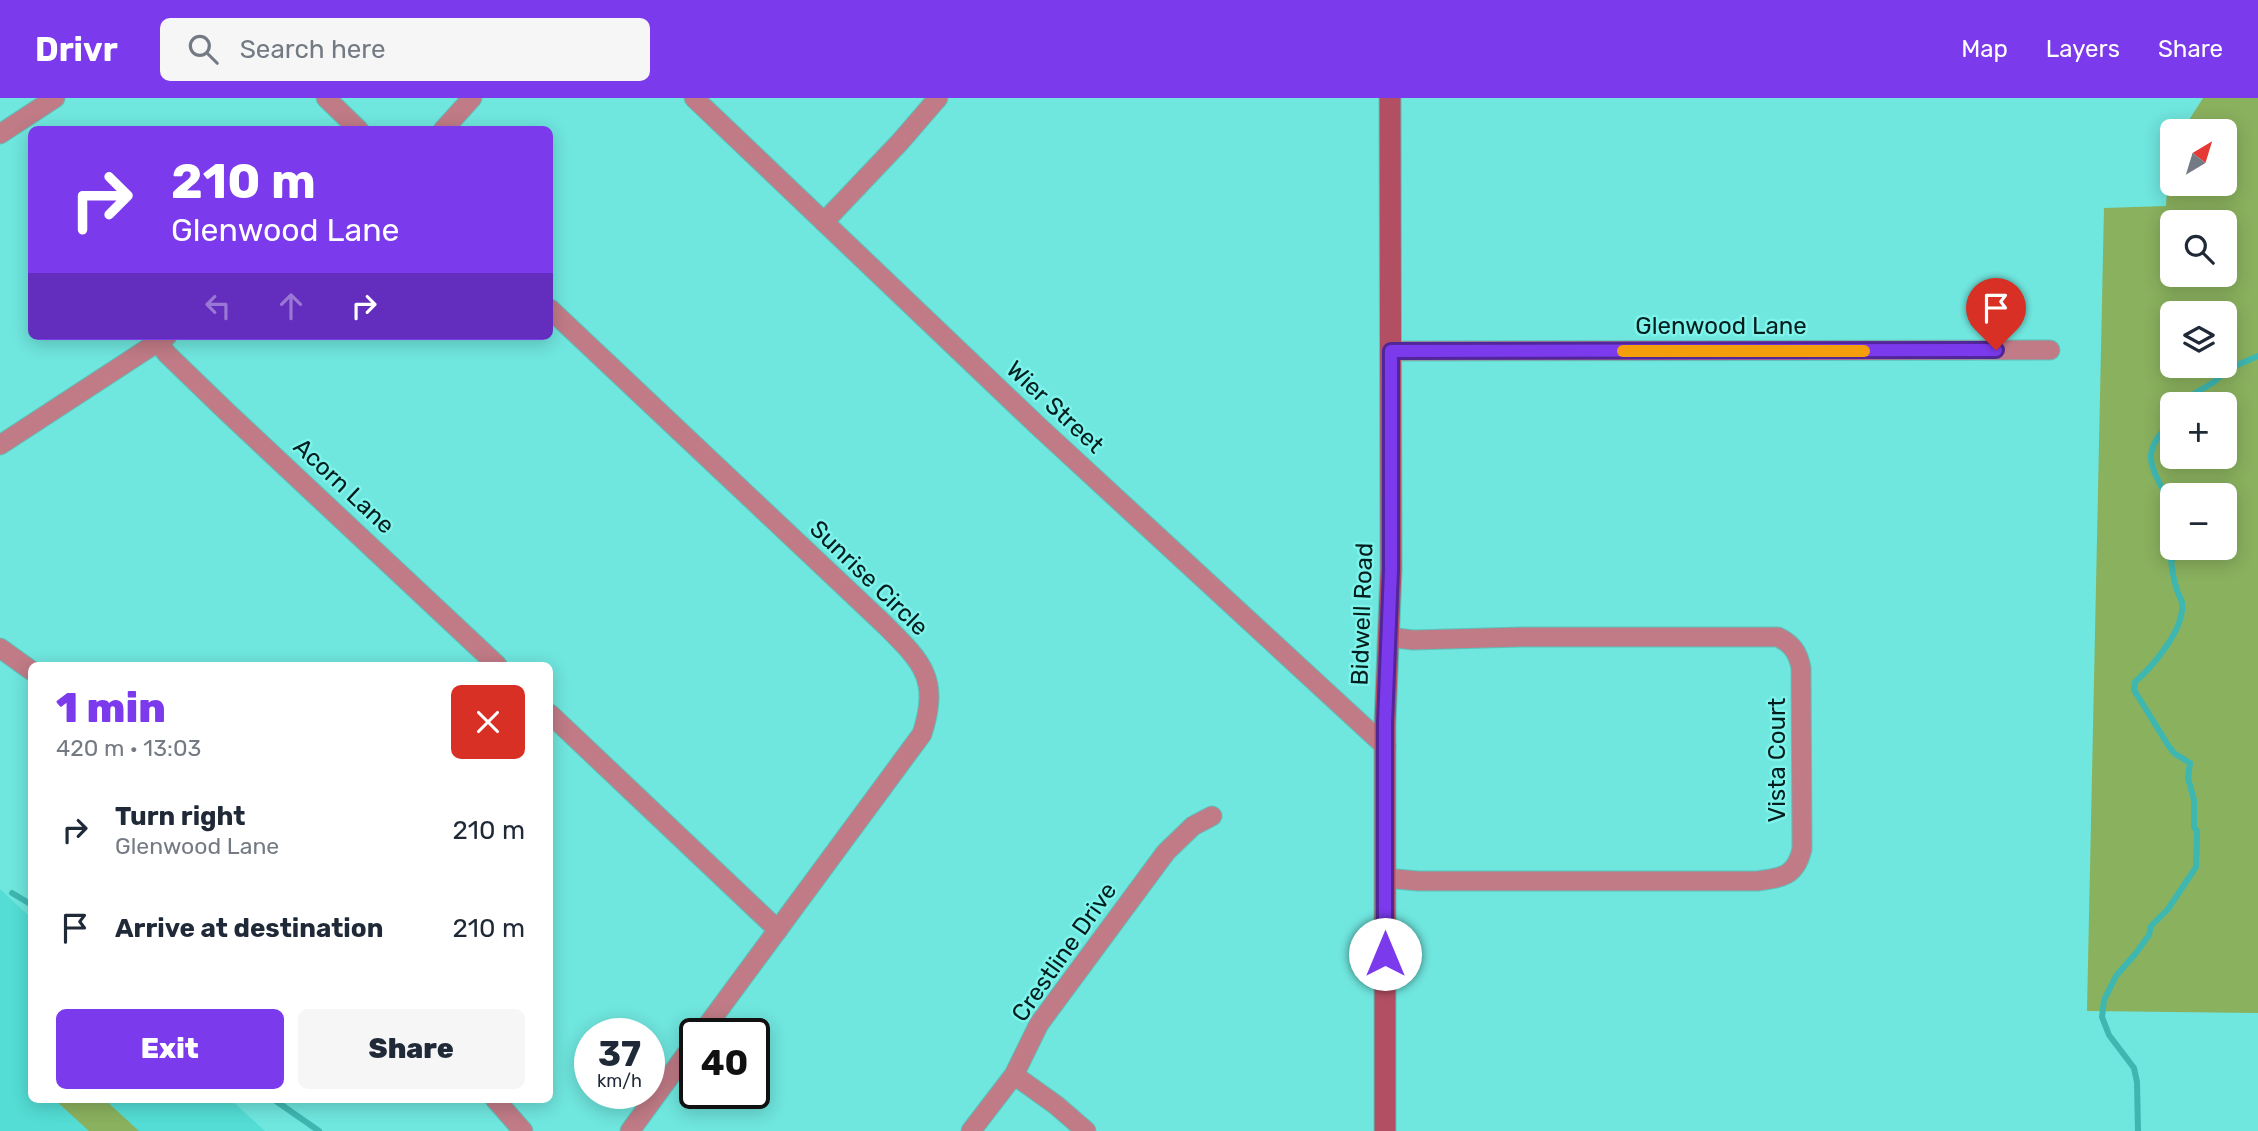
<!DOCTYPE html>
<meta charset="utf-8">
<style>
:root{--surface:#fff;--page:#f6f6f7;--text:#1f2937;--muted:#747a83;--accent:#7c3aed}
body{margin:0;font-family:Rubik,sans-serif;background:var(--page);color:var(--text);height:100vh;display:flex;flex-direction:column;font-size:26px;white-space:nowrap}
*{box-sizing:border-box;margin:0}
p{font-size:23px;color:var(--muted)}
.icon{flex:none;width:38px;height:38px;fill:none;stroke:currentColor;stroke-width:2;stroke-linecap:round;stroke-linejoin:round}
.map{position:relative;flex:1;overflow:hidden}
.details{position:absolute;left:28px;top:564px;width:525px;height:441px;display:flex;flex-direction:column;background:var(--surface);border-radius:10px;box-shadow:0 4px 18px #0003}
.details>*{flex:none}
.guide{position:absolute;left:28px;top:28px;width:525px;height:214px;border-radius:10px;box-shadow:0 4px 18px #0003;background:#7c3aed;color:#fff;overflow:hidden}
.needle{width:46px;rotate:38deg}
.buttons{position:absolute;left:2160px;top:21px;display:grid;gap:14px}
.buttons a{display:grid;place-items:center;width:77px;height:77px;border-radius:10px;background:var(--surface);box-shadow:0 4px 18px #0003;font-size:35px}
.speed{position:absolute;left:574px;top:920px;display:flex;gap:14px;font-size:35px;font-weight:700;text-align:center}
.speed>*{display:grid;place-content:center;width:91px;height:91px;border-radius:50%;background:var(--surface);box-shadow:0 4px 18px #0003;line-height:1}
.speed small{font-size:18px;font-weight:400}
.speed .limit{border:4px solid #111;border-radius:10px;background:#fff;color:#111}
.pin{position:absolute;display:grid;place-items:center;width:60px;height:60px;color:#fff;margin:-72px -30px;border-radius:50% 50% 50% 0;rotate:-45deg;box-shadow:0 0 7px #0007}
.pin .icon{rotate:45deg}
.me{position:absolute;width:77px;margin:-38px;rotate:0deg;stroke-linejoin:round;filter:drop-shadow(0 0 5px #0008)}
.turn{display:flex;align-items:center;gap:24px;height:147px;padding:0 28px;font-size:32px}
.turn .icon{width:91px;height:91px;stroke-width:2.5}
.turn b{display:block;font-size:49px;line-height:60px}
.lanes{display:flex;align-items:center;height:66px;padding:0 28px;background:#0003;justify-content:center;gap:35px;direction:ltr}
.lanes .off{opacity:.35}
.round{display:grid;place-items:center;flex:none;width:74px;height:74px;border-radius:10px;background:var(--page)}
.summary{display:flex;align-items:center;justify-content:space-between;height:119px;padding:0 28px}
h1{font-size:42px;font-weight:800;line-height:52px;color:var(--accent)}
.action{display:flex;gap:14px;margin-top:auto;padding:14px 28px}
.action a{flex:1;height:80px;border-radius:10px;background:var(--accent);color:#fff;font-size:28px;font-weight:800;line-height:80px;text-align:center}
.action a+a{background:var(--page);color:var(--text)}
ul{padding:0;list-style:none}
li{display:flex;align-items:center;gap:21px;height:98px;padding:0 28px}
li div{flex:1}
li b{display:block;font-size:26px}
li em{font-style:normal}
header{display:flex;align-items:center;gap:42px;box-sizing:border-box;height:98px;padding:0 35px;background:var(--accent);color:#fff}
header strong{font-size:33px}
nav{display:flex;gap:38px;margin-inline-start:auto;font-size:24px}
.search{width:490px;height:63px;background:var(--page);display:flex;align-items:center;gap:18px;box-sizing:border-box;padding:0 24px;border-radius:10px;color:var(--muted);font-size:26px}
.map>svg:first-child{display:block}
.built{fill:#53ddd5}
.green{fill:#8ab15e;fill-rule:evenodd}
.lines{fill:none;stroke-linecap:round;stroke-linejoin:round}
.stream{stroke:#3eb7b1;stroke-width:6}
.street-casing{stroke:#5cc2bb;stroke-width:21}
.secondary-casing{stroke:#5cc2bb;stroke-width:23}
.street{stroke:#c07b86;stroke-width:19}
.secondary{stroke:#b24f63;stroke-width:21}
.route-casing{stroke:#51269a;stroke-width:18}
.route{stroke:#7c3aed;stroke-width:12}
.slow{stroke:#f59e0b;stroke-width:12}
.labels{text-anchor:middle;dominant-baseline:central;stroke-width:5;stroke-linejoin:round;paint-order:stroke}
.street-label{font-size:24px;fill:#031d1c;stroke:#7df3eb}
</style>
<header>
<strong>Drivr</strong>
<div class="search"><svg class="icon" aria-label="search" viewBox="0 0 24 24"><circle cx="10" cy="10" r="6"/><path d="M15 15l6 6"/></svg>Search here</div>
<nav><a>Map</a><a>Layers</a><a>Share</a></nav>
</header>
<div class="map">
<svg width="2258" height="1033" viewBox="0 0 2258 1033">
<rect width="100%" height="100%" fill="#6fe6de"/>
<!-- built -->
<polygon class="built" points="0,791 31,820 32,1001 230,1001 265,1033 0,1033"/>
<!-- green -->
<g class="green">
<path d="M2203,0H2258V915L2087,913L2104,110L2166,108L2169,55L2172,50V86H2224V33H2182ZM2172,124H2224V177H2172ZM2172,215H2224V268H2172ZM2172,306H2224V359H2172ZM2172,397H2224V450H2172Z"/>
<polygon points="54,1001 104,1001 139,1033 89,1033"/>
</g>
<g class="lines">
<!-- stream -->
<g class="stream">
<polyline points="2189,306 2192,297 2214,284 2228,271 2258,258"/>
<path d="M2172,324C2134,358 2156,373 2172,410"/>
<polyline points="12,795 32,807"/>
<polyline points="273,1001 319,1033"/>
<path d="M2138,1033L2137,984L2134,970L2109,937L2102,919L2103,911L2104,902L2116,878L2136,855L2149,837L2151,828L2168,811L2196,769L2197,740V733L2194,729V702L2188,680L2190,665L2174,655L2168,647L2134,592L2135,584C2153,568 2185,531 2182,505C2181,500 2177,494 2176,489C2173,480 2172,471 2171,462L2179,457L2183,450"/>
</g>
<defs>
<g id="street">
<polyline points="326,0 359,32"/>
<polyline points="694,0 1037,327 1386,649"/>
<polyline points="443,32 472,0"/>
<polyline points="0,36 55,0"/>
<polyline points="824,124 900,44 938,0"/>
<path d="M550,211L884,526C922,564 940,580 922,636L701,936"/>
<polyline points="158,244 167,256 227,314 497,567"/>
<polyline points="1391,253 2050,252"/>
<polyline points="0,347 167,238"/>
<polyline points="0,550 32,573"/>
<polyline points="550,616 778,832"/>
<path d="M1385,780L1418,783H1757C1782,780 1796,778 1802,751L1801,570C1798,554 1792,546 1778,539H1521L1413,542L1388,539"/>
<polyline points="1014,977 1056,1007 1086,1033"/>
<polyline points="495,1001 523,1033"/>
<polyline points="630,1033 695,944"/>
<polyline points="971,1033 1014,977 1039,926 1166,754 1193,728 1212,718"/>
</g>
<polyline id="secondary" points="1385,1033 1385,625 1391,472 1390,0"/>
</defs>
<!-- street casing -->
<use href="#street" class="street-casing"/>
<!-- secondary casing -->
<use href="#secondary" class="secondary-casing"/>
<!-- street -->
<use href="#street" class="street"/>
<!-- secondary -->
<use href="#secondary" class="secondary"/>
</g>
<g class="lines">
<defs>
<polyline id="route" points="1385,856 1385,625 1391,472 1391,253 1996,252"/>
</defs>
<!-- route casing -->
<use href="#route" class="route-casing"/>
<!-- route -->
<use href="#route" class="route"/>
<!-- slow -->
<polyline class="slow" points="1623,253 1864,253"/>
</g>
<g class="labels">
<!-- street labels -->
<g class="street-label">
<text x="1721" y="228">Glenwood Lane</text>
<text transform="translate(1055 309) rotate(43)">Wier Street</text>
<text transform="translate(344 388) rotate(43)">Acorn Lane</text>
<text transform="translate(869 480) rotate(44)">Sunrise Circle</text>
<text transform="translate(1362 516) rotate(-88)">Bidwell Road</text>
<text transform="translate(1777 662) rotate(-90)">Vista Court</text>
<text transform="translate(1064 854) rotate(-55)">Crestline Drive</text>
</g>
</g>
</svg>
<div class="buttons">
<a><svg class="needle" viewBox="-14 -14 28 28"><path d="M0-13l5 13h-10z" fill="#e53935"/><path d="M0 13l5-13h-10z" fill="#747a83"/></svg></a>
<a><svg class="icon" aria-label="search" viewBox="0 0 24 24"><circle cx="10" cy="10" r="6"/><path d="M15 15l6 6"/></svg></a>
<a><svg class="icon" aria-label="layers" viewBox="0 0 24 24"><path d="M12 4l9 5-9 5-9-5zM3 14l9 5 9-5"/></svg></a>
<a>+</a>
<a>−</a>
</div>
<div class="speed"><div>37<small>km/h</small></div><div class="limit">40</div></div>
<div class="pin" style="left:1996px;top:252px;background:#d93025"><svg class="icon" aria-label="arrive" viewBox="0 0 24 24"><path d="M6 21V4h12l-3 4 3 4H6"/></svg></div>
<svg class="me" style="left:1385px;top:856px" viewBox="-20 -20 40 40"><circle r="19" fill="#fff"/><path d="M0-13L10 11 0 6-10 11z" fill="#7c3aed"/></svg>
<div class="guide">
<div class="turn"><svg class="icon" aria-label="right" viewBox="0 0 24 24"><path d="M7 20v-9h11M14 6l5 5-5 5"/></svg><div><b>210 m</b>Glenwood Lane</div></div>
<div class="lanes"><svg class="icon off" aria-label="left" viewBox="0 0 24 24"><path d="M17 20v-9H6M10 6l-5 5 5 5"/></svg><svg class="icon off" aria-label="ahead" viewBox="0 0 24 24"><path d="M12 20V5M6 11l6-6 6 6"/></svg><svg class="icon" aria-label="right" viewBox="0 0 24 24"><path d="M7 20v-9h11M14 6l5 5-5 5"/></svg></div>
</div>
<section class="details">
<div class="summary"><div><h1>1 min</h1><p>420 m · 13:03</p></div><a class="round" style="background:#d93025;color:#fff"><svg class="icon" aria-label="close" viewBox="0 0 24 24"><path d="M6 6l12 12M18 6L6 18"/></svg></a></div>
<ul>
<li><svg class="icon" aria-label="right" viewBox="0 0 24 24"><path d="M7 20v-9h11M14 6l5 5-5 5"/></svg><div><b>Turn right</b><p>Glenwood Lane</p></div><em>210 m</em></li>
<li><svg class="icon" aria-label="arrive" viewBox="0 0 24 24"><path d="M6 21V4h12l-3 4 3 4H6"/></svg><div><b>Arrive at destination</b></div><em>210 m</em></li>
</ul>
<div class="action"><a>Exit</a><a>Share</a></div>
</section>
</div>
